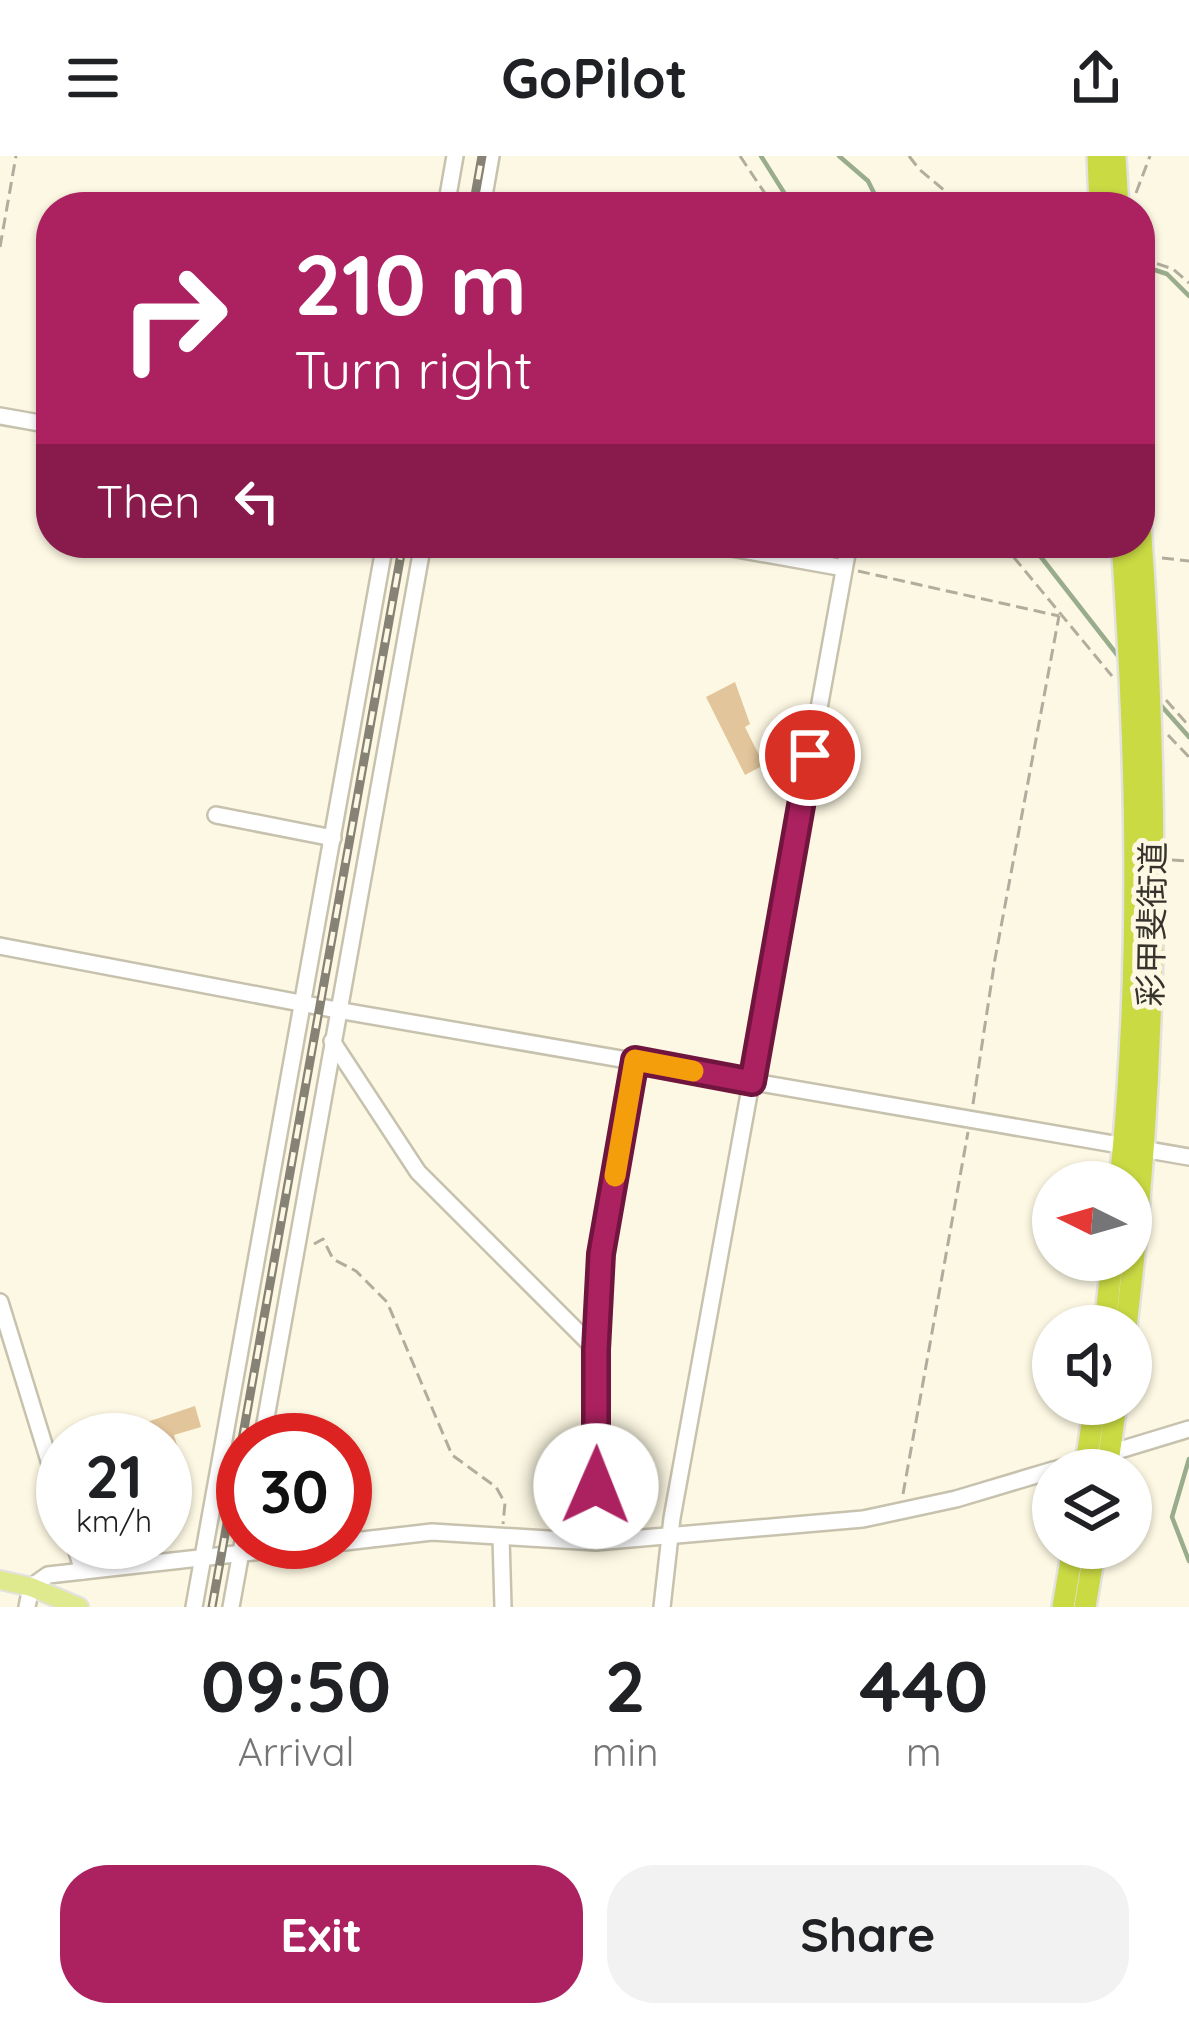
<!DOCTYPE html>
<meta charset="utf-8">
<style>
:root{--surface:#fff;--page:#f2f2f2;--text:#202124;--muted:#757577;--accent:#ac2160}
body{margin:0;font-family:Quicksand,"Noto Sans JP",sans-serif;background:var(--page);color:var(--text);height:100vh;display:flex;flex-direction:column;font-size:45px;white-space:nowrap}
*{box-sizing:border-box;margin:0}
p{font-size:39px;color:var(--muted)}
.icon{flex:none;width:66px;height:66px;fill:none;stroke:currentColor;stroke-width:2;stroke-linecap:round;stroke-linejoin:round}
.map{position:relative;height:1451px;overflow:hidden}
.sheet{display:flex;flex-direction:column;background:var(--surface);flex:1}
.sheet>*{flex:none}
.guide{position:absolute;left:36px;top:36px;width:1119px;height:366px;border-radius:48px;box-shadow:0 3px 9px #0004;background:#ac2160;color:#fff;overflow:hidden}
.needle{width:78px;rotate:275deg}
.fabs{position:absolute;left:1032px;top:1005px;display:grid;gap:24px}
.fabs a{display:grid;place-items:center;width:120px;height:120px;border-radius:50%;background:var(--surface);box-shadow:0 3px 9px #0004;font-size:60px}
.speed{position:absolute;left:36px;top:1257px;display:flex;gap:24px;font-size:60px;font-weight:700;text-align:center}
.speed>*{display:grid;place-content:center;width:156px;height:156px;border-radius:50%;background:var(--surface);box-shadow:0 3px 9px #0004;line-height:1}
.speed small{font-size:30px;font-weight:400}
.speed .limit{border:18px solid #d22;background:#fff;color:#111}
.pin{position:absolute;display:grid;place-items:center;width:102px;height:102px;color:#fff;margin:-51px;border:6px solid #fff;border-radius:50%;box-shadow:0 3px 12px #0007}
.me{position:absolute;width:132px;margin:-66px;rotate:1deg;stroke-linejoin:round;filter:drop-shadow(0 0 9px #0008)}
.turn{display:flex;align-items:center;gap:42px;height:252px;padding:0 60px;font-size:54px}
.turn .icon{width:156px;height:156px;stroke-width:2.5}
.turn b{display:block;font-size:84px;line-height:102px}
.then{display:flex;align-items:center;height:114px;padding:0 60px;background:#0003;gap:24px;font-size:45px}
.eta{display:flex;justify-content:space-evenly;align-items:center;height:204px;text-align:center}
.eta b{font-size:72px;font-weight:800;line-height:84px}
.action{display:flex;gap:24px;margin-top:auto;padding:24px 60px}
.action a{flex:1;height:138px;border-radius:48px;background:var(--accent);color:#fff;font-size:48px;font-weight:800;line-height:138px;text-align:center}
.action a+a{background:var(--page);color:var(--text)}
header{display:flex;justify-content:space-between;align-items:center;height:156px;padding:0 60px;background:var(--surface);font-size:54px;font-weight:800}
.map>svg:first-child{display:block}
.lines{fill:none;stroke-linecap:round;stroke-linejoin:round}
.stream{stroke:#99ac8c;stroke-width:4.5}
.building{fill:#e2c59b}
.minor-casing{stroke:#c7c2ae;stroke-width:20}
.major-casing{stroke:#e3e2e1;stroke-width:22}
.highway-casing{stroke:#e3e2e1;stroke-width:26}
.path{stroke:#b1ad9d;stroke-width:3;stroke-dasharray:12 6;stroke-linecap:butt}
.minor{stroke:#fff;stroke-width:15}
.major{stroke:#dfe98e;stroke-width:18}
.highway{stroke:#cada43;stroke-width:21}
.rail-casing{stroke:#868275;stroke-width:9}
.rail{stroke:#fdf8e3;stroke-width:4.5;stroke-dasharray:14;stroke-linecap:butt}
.route-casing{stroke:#70153e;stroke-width:30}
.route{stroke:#ac2160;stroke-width:21}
.slow{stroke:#f59e0b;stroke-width:21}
.labels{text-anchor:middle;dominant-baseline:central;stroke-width:10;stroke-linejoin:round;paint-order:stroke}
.street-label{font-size:33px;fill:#35332b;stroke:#fdf8e3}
</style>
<header><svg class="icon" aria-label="menu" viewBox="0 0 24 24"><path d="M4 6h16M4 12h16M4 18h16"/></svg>GoPilot<svg class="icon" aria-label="share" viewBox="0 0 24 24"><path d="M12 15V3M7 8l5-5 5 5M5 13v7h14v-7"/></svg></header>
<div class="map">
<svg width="1189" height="1451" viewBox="0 0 1189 1451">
<rect width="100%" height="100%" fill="#fdf8e3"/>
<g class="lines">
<!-- stream -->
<g class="stream">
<polyline points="761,0 793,51"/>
<polyline points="839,0 868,25 881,51"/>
<polyline points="1140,109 1167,118 1189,140"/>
<polyline points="1030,387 1122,505"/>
<polyline points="1157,545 1189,581"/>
<polyline points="1189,1303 1172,1361 1189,1405"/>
</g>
</g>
<!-- building -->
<g class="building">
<polygon points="735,526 750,568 745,571 764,609 745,619 706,541"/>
<polygon points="195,1250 201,1271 174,1279 177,1289 165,1293 165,1284 93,1284"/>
</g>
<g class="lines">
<defs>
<g id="minor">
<polyline points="446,51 455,0"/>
<polyline points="482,51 491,0"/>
<polyline points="0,260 51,269"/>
<polyline points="703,387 844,412"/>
<polyline points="216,659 333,682"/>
<polyline points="0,790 337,854 1189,1001"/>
<polyline points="332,885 418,1016 596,1194"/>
<polyline points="0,1146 63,1350"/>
<polyline points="262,1284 423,387"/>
<polyline points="1054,1314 1189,1273"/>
<polyline points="501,1381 503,1451"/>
<polyline points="74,1386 83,1415"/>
<polyline points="345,1386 432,1376 596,1386 863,1363 956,1343 1053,1314"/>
<polyline points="596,1386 596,1194 601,1098 635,904"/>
<polyline points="27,1451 31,1431 48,1419 342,1386"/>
<polyline points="194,1451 385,387"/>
<polyline points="231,1451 243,1385"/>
<polyline points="662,1451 672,1362 849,387"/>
</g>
<polyline id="major" points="0,1424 31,1431 79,1451"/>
<g id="highway">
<polyline points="1098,0 1100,51"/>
<polyline points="1115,0 1118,51"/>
<path d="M1120,1026C1142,813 1137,600 1122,387"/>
<polyline points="1105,1170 1112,1104"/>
<path d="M1126,1170C1159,904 1159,632 1140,365"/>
<polyline points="1085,1314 1095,1248"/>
<polyline points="1107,1314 1116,1248"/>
<polyline points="1063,1451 1073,1392"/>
<polyline points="1085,1451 1095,1392"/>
</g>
</defs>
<!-- minor casing -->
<use href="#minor" class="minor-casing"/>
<!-- major casing -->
<use href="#major" class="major-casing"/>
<!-- highway casing -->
<use href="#highway" class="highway-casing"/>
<!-- path -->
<g class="path">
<polyline points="740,0 774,51"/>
<polyline points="909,0 919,13 964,51"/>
<polyline points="1136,37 1150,0"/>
<polyline points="0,91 16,0"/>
<polyline points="1140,102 1173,113 1189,127"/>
<polyline points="1002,387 1112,520"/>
<polyline points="1162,402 1189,405"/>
<polyline points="858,415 1059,460"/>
<polyline points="1166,544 1189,570"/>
<polyline points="1168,579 1189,601"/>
<polyline points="1172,704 1189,705"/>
<polyline points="973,948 995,803 1059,460"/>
<polyline points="314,1088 323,1083 333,1103 356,1115 387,1146 452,1299 496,1331 505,1347 503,1368"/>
<polyline points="903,1338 968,976"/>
</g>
<!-- minor -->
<use href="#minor" class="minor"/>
<!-- major -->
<use href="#major" class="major"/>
<!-- highway -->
<use href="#highway" class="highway"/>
<defs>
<g id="rail">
<polyline points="473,51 482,0"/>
<polyline points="212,1451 403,387"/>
</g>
</defs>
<!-- rail casing -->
<use href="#rail" class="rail-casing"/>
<!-- rail -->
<use href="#rail" class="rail"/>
</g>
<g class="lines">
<defs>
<polyline id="route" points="596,1330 596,1194 601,1098 635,904 752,926 810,599"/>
</defs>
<!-- route casing -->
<use href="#route" class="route-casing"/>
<!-- route -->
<use href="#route" class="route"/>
<!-- slow -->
<polyline class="slow" points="615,1020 635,904 693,915"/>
</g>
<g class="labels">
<!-- street labels -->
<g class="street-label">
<text transform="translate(1151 768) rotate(-89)">彩甲斐街道</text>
</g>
</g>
</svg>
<div class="fabs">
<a><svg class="needle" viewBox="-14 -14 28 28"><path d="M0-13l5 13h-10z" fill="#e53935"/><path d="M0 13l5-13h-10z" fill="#757577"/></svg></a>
<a><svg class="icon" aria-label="sound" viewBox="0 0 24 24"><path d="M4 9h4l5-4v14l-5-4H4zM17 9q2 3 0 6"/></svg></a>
<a><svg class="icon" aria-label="layers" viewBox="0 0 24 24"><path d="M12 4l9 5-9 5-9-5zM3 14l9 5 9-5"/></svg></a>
</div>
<div class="speed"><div>21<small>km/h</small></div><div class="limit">30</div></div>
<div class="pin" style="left:810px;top:599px;background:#d93025"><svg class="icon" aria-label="arrive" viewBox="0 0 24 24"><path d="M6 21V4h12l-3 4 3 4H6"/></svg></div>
<svg class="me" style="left:596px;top:1330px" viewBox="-20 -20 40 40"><circle r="19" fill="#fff"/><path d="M0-13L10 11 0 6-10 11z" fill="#ac2160"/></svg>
<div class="guide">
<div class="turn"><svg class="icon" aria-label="right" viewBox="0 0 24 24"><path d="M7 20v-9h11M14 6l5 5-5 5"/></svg><div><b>210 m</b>Turn right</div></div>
<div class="then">Then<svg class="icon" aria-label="left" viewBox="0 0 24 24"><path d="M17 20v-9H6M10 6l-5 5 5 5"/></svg></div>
</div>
</div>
<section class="sheet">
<div class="eta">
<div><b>09:50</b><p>Arrival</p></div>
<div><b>2</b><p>min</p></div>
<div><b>440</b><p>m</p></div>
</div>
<div class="action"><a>Exit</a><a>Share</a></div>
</section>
